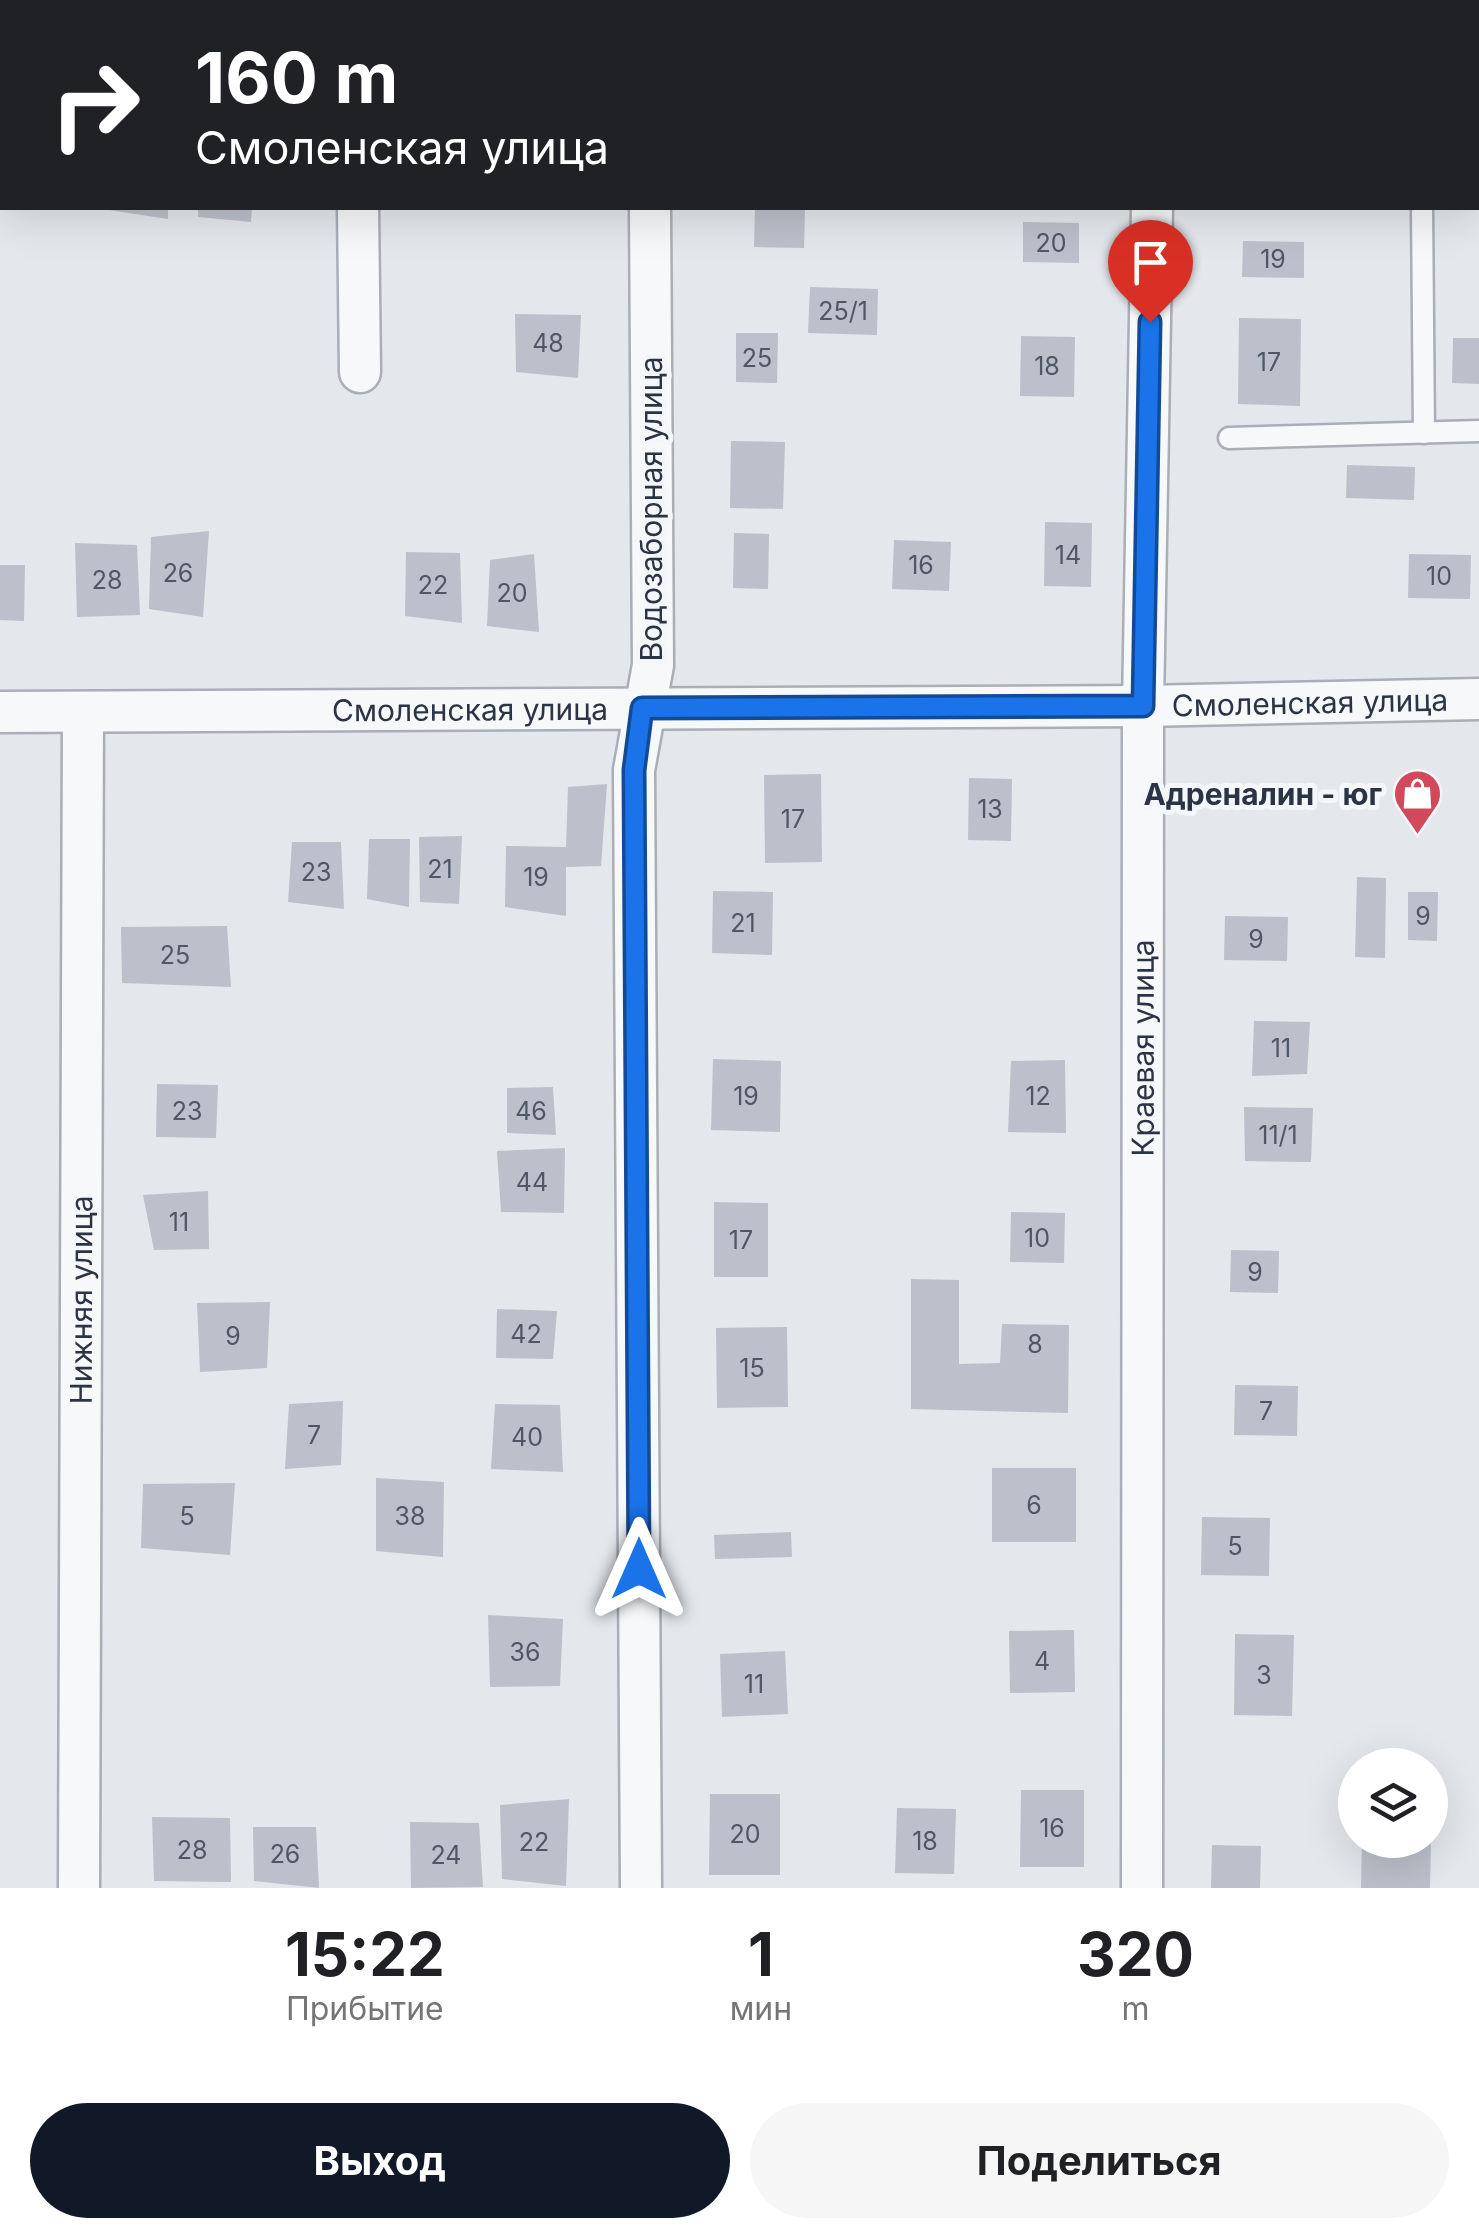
<!DOCTYPE html>
<html lang="ru">
<meta charset="utf-8">
<style>
:root{--surface:#fff;--page:#f6f6f6;--text:#202124;--muted:#757577;--accent:#111827}
body{margin:0;font-family:Inter,sans-serif;background:var(--page);color:var(--text);height:100vh;display:flex;flex-direction:column;font-size:38px;white-space:nowrap}
*{box-sizing:border-box;margin:0}
p{font-size:32px;color:var(--muted)}
.icon{flex:none;width:55px;height:55px;fill:none;stroke:currentColor;stroke-width:2;stroke-linecap:round;stroke-linejoin:round}
.map{position:relative;height:1888px;overflow:hidden}
.details{display:flex;flex-direction:column;background:var(--surface);flex:1}
.details>*{flex:none}
.top-card{position:absolute;left:0px;top:0px;width:1480px;height:210px;box-shadow:0 10px 40px #0002;background:#202124;color:#fff;overflow:hidden}
.controls{position:absolute;left:1338px;top:1748px;display:grid;gap:20px}
.controls a{display:grid;place-items:center;width:110px;height:110px;border-radius:50%;background:var(--surface);box-shadow:0 10px 40px #0002;font-size:50px}
.pin{position:absolute;display:grid;place-items:center;width:85px;height:85px;color:#fff;margin:-102px -42px;border-radius:50% 50% 50% 0;rotate:-45deg;box-shadow:0 0 10px #0007}
.pin .icon{rotate:45deg}
.me{position:absolute;width:110px;margin:-55px;rotate:0deg;stroke-linejoin:round;filter:drop-shadow(0 0 8px #0008)}
.turn{display:flex;align-items:center;gap:35px;height:210px;padding:0 30px;font-size:45px}
.turn .icon{width:130px;height:130px;stroke-width:2.5}
.turn b{display:block;font-size:70px;line-height:85px}
.eta{display:flex;justify-content:space-evenly;align-items:center;height:170px;text-align:center}
.eta b{font-size:60px;font-weight:700;line-height:70px}
.action{display:flex;gap:20px;margin-top:auto;padding:20px 30px}
.action a{flex:1;height:115px;border-radius:60px;background:var(--accent);color:#fff;font-size:40px;font-weight:700;line-height:115px;text-align:center}
.action a+a{background:var(--page);color:var(--text)}
.map>svg:first-child{display:block}
.building{fill:#bbc0ca}
.lines{fill:none;stroke-linecap:round;stroke-linejoin:round}
.lane-casing{stroke:#a9aeb7;stroke-width:25}
.street-casing{stroke:#a9aeb7;stroke-width:45}
.lane{stroke:#f7f8fa;stroke-width:20}
.street{stroke:#f7f8fa;stroke-width:40}
.route-casing{stroke:#114b97;stroke-width:25}
.route{stroke:#1a73e8;stroke-width:18}
.labels{text-anchor:middle;dominant-baseline:central;stroke-width:10;stroke-linejoin:round;paint-order:stroke}
.number-label{font-size:25px;fill:#4f5766}
.street-label{font-size:30px;fill:#2b3445;stroke:#f4f6f9}
.poi-label{font-size:30px;font-weight:bold;fill:#2b3445;stroke:#f4f6f9;text-anchor:end}
</style>
<div class="map">
<svg width="1479" height="1888" viewBox="0 0 1479 1888">
<rect width="100%" height="100%" fill="#e4e7ec"/>
<!-- building -->
<g class="building">
<polygon points="110,208 168,208 168,219 109,210"/>
<polygon points="198,208 252,208 251,222 198,217"/>
<polygon points="755,208 805,209 804,248 754,247"/>
<polygon points="1023,222 1079,223 1079,263 1023,262"/>
<polygon points="1243,241 1304,242 1304,278 1242,277"/>
<polygon points="810,287 878,289 877,335 808,333"/>
<polygon points="515,314 581,315 578,378 516,372"/>
<polygon points="1239,318 1301,319 1300,406 1238,404"/>
<polygon points="736,333 778,333 777,383 736,382"/>
<polygon points="1021,336 1075,337 1074,397 1020,396"/>
<polygon points="1453,338 1479,338 1479,384 1452,383"/>
<polygon points="731,441 785,442 783,509 730,508"/>
<polygon points="1347,465 1415,467 1414,500 1346,498"/>
<polygon points="1045,522 1092,523 1091,587 1044,586"/>
<polygon points="209,531 203,617 149,609 151,537"/>
<polygon points="734,533 769,534 768,589 733,588"/>
<polygon points="894,540 951,542 949,591 892,589"/>
<polygon points="75,543 137,545 140,615 77,617"/>
<polygon points="406,552 460,553 462,623 405,616"/>
<polygon points="534,554 539,632 487,626 490,560"/>
<polygon points="1409,554 1471,555 1470,599 1408,598"/>
<polygon points="0,565 25,565 24,621 0,620"/>
<polygon points="821,774 822,862 765,863 764,775"/>
<polygon points="969,778 1012,779 1011,841 968,840"/>
<polygon points="607,784 601,866 566,867 566,916 505,907 506,846 566,847 568,787"/>
<polygon points="462,836 459,904 420,902 419,837"/>
<polygon points="369,839 410,839 409,907 367,899"/>
<polygon points="292,842 341,842 344,909 288,902"/>
<polygon points="1357,877 1386,878 1385,958 1355,957"/>
<polygon points="713,891 773,892 772,955 712,953"/>
<polygon points="1408,892 1438,892 1437,941 1408,940"/>
<polygon points="1225,916 1288,917 1287,961 1224,960"/>
<polygon points="227,926 231,987 122,983 121,927"/>
<polygon points="1254,1021 1310,1022 1307,1074 1252,1076"/>
<polygon points="713,1059 781,1061 780,1132 711,1130"/>
<polygon points="1065,1060 1066,1133 1008,1132 1011,1061"/>
<polygon points="157,1084 218,1085 216,1138 156,1137"/>
<polygon points="553,1087 556,1135 507,1133 507,1088"/>
<polygon points="1244,1107 1313,1108 1311,1162 1245,1161"/>
<polygon points="565,1148 564,1213 501,1212 497,1151"/>
<polygon points="208,1191 209,1249 154,1250 143,1195"/>
<polygon points="714,1202 768,1203 768,1277 714,1277"/>
<polygon points="1011,1212 1065,1213 1064,1263 1010,1262"/>
<polygon points="1231,1250 1279,1251 1278,1293 1230,1292"/>
<polygon points="911,1279 959,1280 959,1364 1000,1363 1002,1324 1069,1325 1068,1413 911,1409"/>
<polygon points="270,1302 267,1368 200,1372 197,1303"/>
<polygon points="497,1309 557,1311 553,1359 496,1358"/>
<polygon points="787,1327 788,1407 717,1408 716,1328"/>
<polygon points="1235,1385 1298,1386 1297,1436 1234,1435"/>
<polygon points="343,1401 341,1465 285,1469 289,1404"/>
<polygon points="495,1404 560,1405 563,1472 491,1469"/>
<rect x="992" y="1468" width="84" height="74"/>
<polygon points="376,1478 444,1482 443,1557 376,1551"/>
<polygon points="235,1483 230,1555 141,1548 143,1484"/>
<polygon points="1202,1517 1270,1518 1269,1576 1201,1575"/>
<polygon points="791,1532 792,1557 715,1559 714,1535"/>
<polygon points="488,1615 563,1619 560,1686 490,1687"/>
<polygon points="1074,1630 1075,1692 1010,1693 1009,1631"/>
<polygon points="1235,1634 1294,1635 1292,1716 1234,1715"/>
<polygon points="785,1651 788,1714 722,1717 720,1654"/>
<polygon points="1021,1790 1084,1790 1084,1867 1020,1867"/>
<polygon points="710,1794 780,1794 780,1875 709,1875"/>
<polygon points="569,1799 566,1886 502,1879 500,1805"/>
<polygon points="897,1808 956,1809 954,1874 895,1873"/>
<polygon points="152,1817 230,1818 231,1882 154,1881"/>
<polygon points="410,1822 479,1823 483,1887 411,1888"/>
<polygon points="253,1827 316,1827 319,1888 254,1881"/>
<polygon points="1362,1840 1431,1840 1430,1888 1361,1888"/>
<polygon points="1212,1845 1261,1846 1260,1888 1211,1888"/>
</g>
<g class="lines">
<defs>
<g id="lane">
<polyline points="1419,0 1419,2"/>
<polyline points="1422,208 1424,433"/>
<polyline points="1229,438 1479,431"/>
</g>
<g id="street">
<polyline points="345,0 346,2"/>
<polyline points="648,0 648,2"/>
<polyline points="1156,2 1156,0"/>
<polyline points="0,22 2,22"/>
<polyline points="358,208 360,372"/>
<path id="s1" d="M0,712L1143,706L1479,699"/>
<path id="s2" d="M79,1888L83,713"/>
<polyline points="641,1888 634,770 653,665 650,208"/>
<path id="s3" d="M1142,1888L1143,706L1152,208"/>
</g>
</defs>
<!-- lane casing -->
<use href="#lane" class="lane-casing"/>
<!-- street casing -->
<use href="#street" class="street-casing"/>
<!-- lane -->
<use href="#lane" class="lane"/>
<!-- street -->
<use href="#street" class="street"/>
</g>
<g class="lines">
<defs>
<polyline id="route" points="639,1569 634,770 642,708 1143,706 1150,322"/>
</defs>
<!-- route casing -->
<use href="#route" class="route-casing"/>
<!-- route -->
<use href="#route" class="route"/>
</g>
<!-- icons -->
<defs>
<symbol id="shop-pin" viewBox="-11 -11 22 30"><path d="M0 17L-7.5 6A9.5 9.5 0 1 1 7.5 6Z" fill="#d1495b" stroke="#f4f6f9"/><path d="M-5-2.5h2.3a2.7 3.5 0 0 1 5.4 0H5L5.5 6h-11ZM-1.5-2.5h3a1.5 2.3 0 0 0-3 0Z" fill="#fff"/></symbol>
</defs>
<g fill-rule="evenodd">
<use href="#shop-pin" x="1390" y="766" width="55" height="75"/>
</g>
<g class="labels">
<!-- number labels -->
<g class="number-label">
<text x="1051" y="243">20</text>
<text x="1273" y="259">19</text>
<text x="843" y="311">25/1</text>
<text x="548" y="343">48</text>
<text x="757" y="358">25</text>
<text x="1269" y="362">17</text>
<text x="1047" y="366">18</text>
<text x="1068" y="555">14</text>
<text x="921" y="565">16</text>
<text x="178" y="573">26</text>
<text x="1439" y="576">10</text>
<text x="107" y="580">28</text>
<text x="433" y="585">22</text>
<text x="512" y="593">20</text>
<text x="990" y="809">13</text>
<text x="793" y="819">17</text>
<text x="440" y="869">21</text>
<text x="316" y="872">23</text>
<text x="536" y="877">19</text>
<text x="1423" y="916">9</text>
<text x="743" y="923">21</text>
<text x="1256" y="939">9</text>
<text x="175" y="955">25</text>
<text x="1281" y="1048">11</text>
<text x="746" y="1096">19</text>
<text x="1038" y="1096">12</text>
<text x="187" y="1111">23</text>
<text x="531" y="1111">46</text>
<text x="1278" y="1135">11/1</text>
<text x="532" y="1182">44</text>
<text x="179" y="1222">11</text>
<text x="1037" y="1238">10</text>
<text x="741" y="1240">17</text>
<text x="1255" y="1272">9</text>
<text x="526" y="1334">42</text>
<text x="233" y="1336">9</text>
<text x="1035" y="1344">8</text>
<text x="752" y="1368">15</text>
<text x="1266" y="1411">7</text>
<text x="314" y="1435">7</text>
<text x="527" y="1437">40</text>
<text x="1034" y="1505">6</text>
<text x="187" y="1516">5</text>
<text x="410" y="1516">38</text>
<text x="1235" y="1546">5</text>
<text x="525" y="1652">36</text>
<text x="1042" y="1661">4</text>
<text x="1264" y="1675">3</text>
<text x="754" y="1684">11</text>
<text x="1052" y="1828">16</text>
<text x="745" y="1834">20</text>
<text x="925" y="1841">18</text>
<text x="534" y="1842">22</text>
<text x="192" y="1850">28</text>
<text x="285" y="1854">26</text>
<text x="446" y="1855">24</text>
</g>
<!-- street labels -->
<g class="street-label">
<text transform="translate(651 509) rotate(-90)">Водозаборная улица</text>
<text stroke="none"><textPath href="#s1" startOffset="1310">Смоленская улица</textPath></text>
<text stroke="none"><textPath href="#s1" startOffset="470">Смоленская улица</textPath></text>
<text stroke="none"><textPath href="#s3" startOffset="840">Краевая улица</textPath></text>
<text stroke="none"><textPath href="#s2" startOffset="588">Нижняя улица</textPath></text>
</g>
<!-- poi labels -->
<g class="poi-label">
<text x="1382" y="794">Адреналин - юг</text>
</g>
</g>
</svg>
<div class="controls">
<a><svg class="icon" aria-label="layers" viewBox="0 0 24 24"><path d="M12 4l9 5-9 5-9-5zM3 14l9 5 9-5"/></svg></a>
</div>
<div class="pin" style="left:1150px;top:322px;background:#d93025"><svg class="icon" aria-label="arrive" viewBox="0 0 24 24"><path d="M6 21V4h12l-3 4 3 4H6"/></svg></div>
<svg class="me" style="left:639px;top:1569px" viewBox="-20 -20 40 40"><path d="M0-17L14 15 0 8-14 15z" fill="#1a73e8" stroke="#fff" stroke-width="4"/></svg>
<div class="top-card">
<div class="turn"><svg class="icon" aria-label="right" viewBox="0 0 24 24"><path d="M7 20v-9h11M14 6l5 5-5 5"/></svg><div><b>160 m</b>Смоленская улица</div></div>
</div>
</div>
<section class="details">
<div class="eta">
<div><b>15:22</b><p>Прибытие</p></div>
<div><b>1</b><p>мин</p></div>
<div><b>320</b><p>m</p></div>
</div>
<div class="action"><a>Выход</a><a>Поделиться</a></div>
</section>
